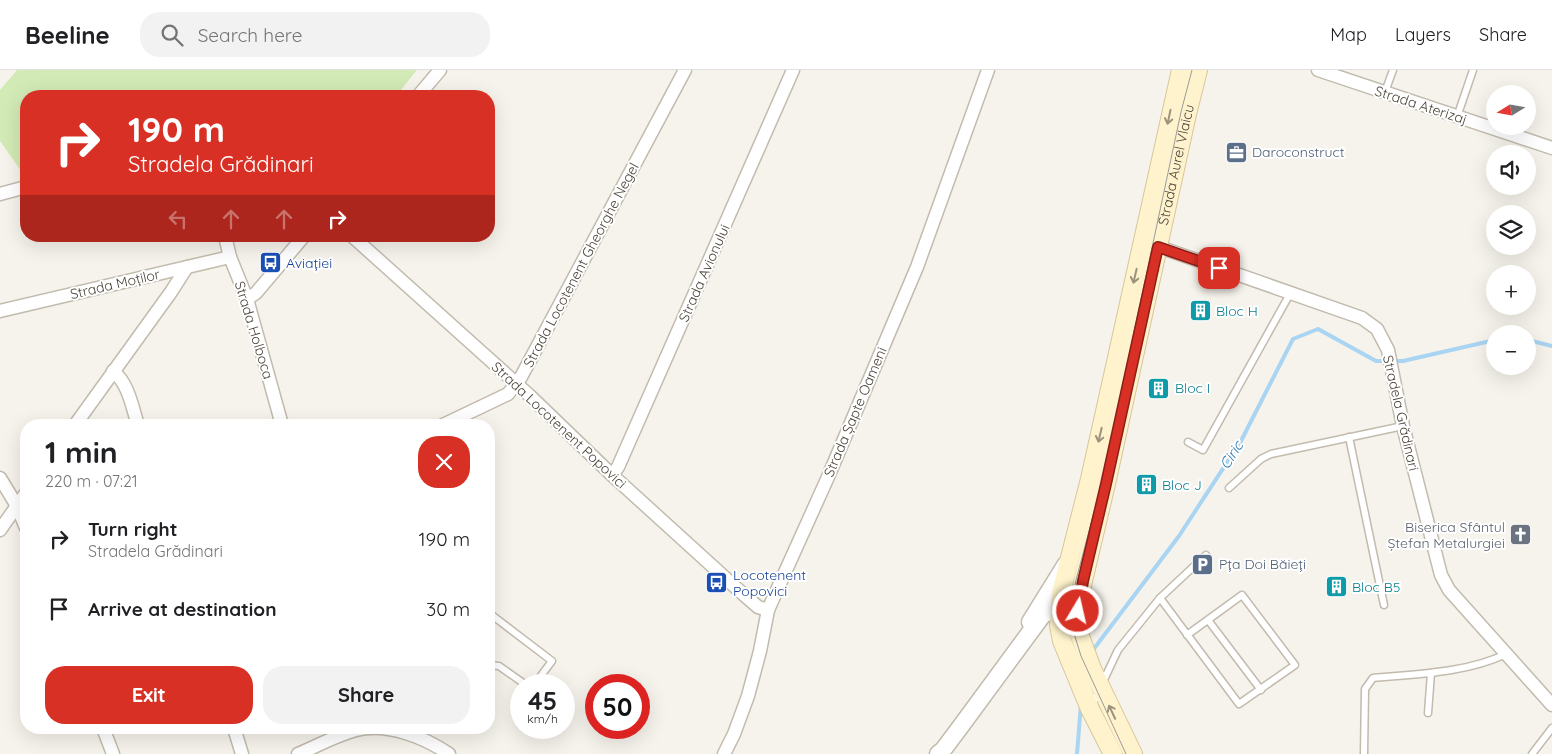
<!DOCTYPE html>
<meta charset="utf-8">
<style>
:root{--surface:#fff;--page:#f2f2f2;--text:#202124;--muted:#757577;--line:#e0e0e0;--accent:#d93025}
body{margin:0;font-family:Quicksand,sans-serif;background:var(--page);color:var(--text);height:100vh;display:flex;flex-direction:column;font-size:19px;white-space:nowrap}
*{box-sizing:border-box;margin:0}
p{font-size:16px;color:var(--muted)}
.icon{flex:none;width:28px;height:28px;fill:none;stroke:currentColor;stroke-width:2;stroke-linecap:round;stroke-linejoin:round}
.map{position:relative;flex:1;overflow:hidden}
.drawer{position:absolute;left:20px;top:349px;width:475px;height:315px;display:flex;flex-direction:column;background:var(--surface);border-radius:20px;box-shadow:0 5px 20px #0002}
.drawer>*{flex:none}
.top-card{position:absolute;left:20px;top:20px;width:475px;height:152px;border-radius:20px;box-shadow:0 5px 20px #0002;background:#d93025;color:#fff;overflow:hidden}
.needle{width:32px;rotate:259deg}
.fabs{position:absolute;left:1486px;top:15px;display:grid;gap:10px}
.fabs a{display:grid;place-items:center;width:50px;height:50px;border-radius:50%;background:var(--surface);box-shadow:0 5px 20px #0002;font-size:25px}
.speed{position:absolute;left:510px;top:604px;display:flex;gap:10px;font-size:25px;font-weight:700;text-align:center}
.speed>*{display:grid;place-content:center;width:65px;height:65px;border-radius:50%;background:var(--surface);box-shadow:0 5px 20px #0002;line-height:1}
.speed small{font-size:12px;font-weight:400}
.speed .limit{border:8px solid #d22;background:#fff;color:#111}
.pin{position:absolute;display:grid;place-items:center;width:42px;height:42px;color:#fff;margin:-21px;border-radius:10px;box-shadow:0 2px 8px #0006}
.me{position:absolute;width:55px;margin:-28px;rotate:9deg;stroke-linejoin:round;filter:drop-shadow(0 0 4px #0008)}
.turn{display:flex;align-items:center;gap:18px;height:105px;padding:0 25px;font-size:22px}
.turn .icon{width:65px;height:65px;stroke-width:2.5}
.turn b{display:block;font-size:35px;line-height:42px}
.lanes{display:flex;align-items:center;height:48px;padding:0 25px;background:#0003;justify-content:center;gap:25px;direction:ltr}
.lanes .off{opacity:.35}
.round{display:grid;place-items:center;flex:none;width:52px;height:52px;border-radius:20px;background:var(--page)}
.summary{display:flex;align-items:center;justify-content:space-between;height:85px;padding:0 25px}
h1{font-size:30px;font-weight:700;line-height:38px}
.cta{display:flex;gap:10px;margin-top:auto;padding:10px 25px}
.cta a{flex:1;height:58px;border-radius:20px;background:var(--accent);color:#fff;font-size:20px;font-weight:700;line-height:58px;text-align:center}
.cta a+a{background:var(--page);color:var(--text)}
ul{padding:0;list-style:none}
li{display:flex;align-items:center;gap:15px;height:70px;padding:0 25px}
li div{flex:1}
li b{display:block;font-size:19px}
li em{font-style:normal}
header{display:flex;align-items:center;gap:30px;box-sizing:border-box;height:70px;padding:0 25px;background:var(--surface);border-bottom:1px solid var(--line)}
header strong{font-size:24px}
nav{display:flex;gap:28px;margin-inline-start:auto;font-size:18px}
.search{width:350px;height:45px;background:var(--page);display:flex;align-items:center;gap:12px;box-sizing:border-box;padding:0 18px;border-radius:20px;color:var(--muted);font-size:19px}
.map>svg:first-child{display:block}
.green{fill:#d2eab5}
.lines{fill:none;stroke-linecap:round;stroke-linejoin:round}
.stream{stroke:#a9d4f2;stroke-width:4}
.service-casing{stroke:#c2bbae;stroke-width:9}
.minor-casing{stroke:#c2bbae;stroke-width:15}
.tertiary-casing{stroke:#c2bbae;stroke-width:19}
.secondary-casing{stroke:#d6c79b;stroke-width:20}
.service{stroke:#fff;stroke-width:6}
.minor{stroke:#fff;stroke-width:12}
.tertiary{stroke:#fff;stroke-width:16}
.secondary{stroke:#fff3cd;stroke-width:18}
.tram{stroke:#9a9a9a;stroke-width:1}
.oneway{stroke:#9c937c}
.route-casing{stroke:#8d1f18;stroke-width:12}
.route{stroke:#d93025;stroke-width:9}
.labels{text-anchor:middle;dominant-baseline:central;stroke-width:4;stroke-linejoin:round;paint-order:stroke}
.street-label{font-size:14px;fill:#4b4439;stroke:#fff}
.service-label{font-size:14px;fill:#4e5e75;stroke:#fff;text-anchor:start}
.transit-label{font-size:14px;fill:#164399;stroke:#fff;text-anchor:start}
.culture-label{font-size:14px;fill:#0d838f;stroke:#fff;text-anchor:start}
.worship-label{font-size:14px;fill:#5b616d;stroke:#fff;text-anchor:end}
.water-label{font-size:15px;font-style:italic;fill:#2e7ab2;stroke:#fff}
</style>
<header>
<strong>Beeline</strong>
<div class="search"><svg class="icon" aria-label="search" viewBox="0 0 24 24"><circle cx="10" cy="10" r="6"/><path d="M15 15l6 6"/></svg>Search here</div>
<nav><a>Map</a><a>Layers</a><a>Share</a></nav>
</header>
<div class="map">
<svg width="1552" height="684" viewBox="0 0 1552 684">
<rect width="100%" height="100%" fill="#f6f3ec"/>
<!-- green -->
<polygon class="green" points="17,0 417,0 396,26 26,26 26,108 0,71 0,20"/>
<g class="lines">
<!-- stream -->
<g class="stream">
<polyline points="1528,270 1552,276"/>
<polyline points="1092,583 1093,580 1179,466 1241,371 1293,269 1318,259 1376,291 1403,291 1495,270"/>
<polyline points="1077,684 1081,634"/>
</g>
<defs>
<g id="service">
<polyline points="1385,22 1393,0"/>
<polyline points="1457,47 1473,0"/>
<polyline points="1349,367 1384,535"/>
<polyline points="1188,372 1203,380 1291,222"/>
<polyline points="1229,418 1261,389 1271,384 1403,356"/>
<polyline points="1160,528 1239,634 1295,595 1242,525 1187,565"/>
<polyline points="489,543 552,591 534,615"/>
<polyline points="1208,550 1261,620"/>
<polyline points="489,595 499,596 526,615"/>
<polyline points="1092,635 1118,580 1160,528 1206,485"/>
<polyline points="1428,643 1431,603"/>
<path d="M1364,684L1365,619L1373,608C1417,604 1466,603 1506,584"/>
<polyline points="1532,684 1552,658"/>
</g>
<g id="minor">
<polyline points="1318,0 1552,78"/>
<polyline points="418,26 440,0"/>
<polyline points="0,124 26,117"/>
<polyline points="225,166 230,187 247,229 282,355"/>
<polyline points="352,166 529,325 612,405 743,524 758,537 768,540"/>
<polyline points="1150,175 1165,179 1362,248 1377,259 1388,280 1403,356 1441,505 1449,520 1552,635"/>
<polyline points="247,229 256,223 304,166"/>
<polyline points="0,241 230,187"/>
<path d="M113,301C129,314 132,337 138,355"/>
<polyline points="75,355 171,222 187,197"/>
<polyline points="443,355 508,324 521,307 685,0"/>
<polyline points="612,405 618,397 793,0"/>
<polyline points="0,408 17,436 26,458"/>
<polyline points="0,460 26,423"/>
<polyline points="103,658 113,684"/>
<polyline points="234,658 242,684"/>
<path d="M298,684C317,676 337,665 356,660C386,652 424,667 449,684"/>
<polyline points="724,684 734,664 748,626 760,581 768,540 828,407 917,197 988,0"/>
</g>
<g id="tertiary">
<polyline points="1030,552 1066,494"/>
<polyline points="938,684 943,680 961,656 1042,546 1052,539 1073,541"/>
</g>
<g id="secondary">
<polyline points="1113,684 1090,639 1062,571 1059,555 1061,523 1090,409 1181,0"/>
<path id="s1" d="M1133,684L1092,599L1077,558L1078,541L1083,511L1106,414L1187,44L1198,0"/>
</g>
</defs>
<!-- service casing -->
<use href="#service" class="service-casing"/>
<!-- minor casing -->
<use href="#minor" class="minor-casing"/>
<!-- tertiary casing -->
<use href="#tertiary" class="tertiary-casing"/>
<!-- secondary casing -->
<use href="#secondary" class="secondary-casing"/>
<!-- service -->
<use href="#service" class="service"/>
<!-- minor -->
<use href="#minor" class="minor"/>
<!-- tertiary -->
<use href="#tertiary" class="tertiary"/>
<!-- secondary -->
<use href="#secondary" class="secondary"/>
<!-- tram -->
<polyline class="tram" points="1126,684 1081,586 1072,557 1071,541 1076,510 1102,412 1181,42 1192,0"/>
</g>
<!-- one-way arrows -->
<defs><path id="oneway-shaft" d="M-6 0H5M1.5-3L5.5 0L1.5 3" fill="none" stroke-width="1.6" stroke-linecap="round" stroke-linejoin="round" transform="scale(1.25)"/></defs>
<g class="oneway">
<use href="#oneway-shaft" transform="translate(1169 47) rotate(102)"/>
<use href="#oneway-shaft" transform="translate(1135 206) rotate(103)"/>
<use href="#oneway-shaft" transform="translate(1100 365) rotate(103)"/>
<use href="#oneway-shaft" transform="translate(1112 642) rotate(-115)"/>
</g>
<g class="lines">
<defs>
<polyline id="route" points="1078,541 1083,511 1106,414 1158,177 1219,198"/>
</defs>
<!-- route casing -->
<use href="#route" class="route-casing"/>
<!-- route -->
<use href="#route" class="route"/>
</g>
<!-- icons -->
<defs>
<symbol id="office-square" viewBox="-11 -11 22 22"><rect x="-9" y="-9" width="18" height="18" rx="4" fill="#5c6f8a" stroke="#fff"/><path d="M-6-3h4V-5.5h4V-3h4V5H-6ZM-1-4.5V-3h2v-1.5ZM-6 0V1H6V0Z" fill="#fff"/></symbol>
<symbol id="bus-square" viewBox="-11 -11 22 22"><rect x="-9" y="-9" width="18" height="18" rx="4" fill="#1a4fb4" stroke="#fff"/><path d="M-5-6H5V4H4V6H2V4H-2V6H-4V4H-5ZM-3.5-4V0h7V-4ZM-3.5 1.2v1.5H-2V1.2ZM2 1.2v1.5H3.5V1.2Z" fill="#fff"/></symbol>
<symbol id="building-square" viewBox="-11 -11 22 22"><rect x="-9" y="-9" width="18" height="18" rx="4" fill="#0f9aa8" stroke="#fff"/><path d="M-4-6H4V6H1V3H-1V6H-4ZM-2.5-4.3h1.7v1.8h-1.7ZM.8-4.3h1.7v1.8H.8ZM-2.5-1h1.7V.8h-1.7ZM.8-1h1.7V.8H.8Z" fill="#fff"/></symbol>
<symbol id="church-square" viewBox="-11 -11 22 22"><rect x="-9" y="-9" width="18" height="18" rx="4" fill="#6b7280" stroke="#fff"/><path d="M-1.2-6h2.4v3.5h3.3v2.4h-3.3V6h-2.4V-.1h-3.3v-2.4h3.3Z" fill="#fff"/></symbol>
<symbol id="parking-square" viewBox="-11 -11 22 22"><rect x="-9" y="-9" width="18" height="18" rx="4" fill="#5c6f8a" stroke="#fff"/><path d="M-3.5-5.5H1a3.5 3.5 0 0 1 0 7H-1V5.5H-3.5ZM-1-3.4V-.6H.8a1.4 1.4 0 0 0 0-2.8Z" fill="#fff"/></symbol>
</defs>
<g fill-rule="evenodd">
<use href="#office-square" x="1224" y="70" width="25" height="25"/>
<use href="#bus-square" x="258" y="180" width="25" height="25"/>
<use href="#building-square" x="1188" y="228" width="25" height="25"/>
<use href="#building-square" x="1146" y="306" width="25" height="25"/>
<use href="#building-square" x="1134" y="402" width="25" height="25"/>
<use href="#church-square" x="1508" y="452" width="25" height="25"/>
<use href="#parking-square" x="1190" y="482" width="25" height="25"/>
<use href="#bus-square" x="704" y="500" width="25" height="25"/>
<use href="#building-square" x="1324" y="504" width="25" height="25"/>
</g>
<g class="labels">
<!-- street labels -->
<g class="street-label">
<text transform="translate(1421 35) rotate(18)">Strada Aterizaj</text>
<text stroke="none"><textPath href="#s1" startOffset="612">Strada Aurel Vlaicu</textPath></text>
<text transform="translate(581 195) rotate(-62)">Strada Locotenent Gheorghe Negel</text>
<text transform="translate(704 203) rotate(-66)">Strada Avionului</text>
<text transform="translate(115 214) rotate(-13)">Strada Moților</text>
<text transform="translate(254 260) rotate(73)">Strada Holboca</text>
<text transform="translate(855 342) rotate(-67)">Strada Șapte Oameni</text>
<text transform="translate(1401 343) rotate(77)">Stradela Grădinari</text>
<text transform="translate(559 355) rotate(43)">Strada Locotenent Popovici</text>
</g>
<!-- service labels -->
<g class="service-label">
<text x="1252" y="82">Daroconstruct</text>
<text x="1219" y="494">Pța Doi Băieți</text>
</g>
<!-- transit labels -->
<g class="transit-label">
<text x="286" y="193">Aviației</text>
<text x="733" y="505">Locotenent<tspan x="733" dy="16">Popovici</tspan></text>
</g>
<!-- culture labels -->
<g class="culture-label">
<text x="1216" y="241">Bloc H</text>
<text x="1175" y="318">Bloc I</text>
<text x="1162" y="415">Bloc J</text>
<text x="1352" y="517">Bloc B5</text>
</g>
<!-- worship labels -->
<g class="worship-label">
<text x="1505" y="457">Biserica Sfântul<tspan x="1505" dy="16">Ștefan Metalurgiei</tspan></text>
</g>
<!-- water labels -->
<g class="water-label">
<text transform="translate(1231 385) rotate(-58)">Ciric</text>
</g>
</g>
</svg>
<div class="fabs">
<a><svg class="needle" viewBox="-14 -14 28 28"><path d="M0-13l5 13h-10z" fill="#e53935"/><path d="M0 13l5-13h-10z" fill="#757577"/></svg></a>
<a><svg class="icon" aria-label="sound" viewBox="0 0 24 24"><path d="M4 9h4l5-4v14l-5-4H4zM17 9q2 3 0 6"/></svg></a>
<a><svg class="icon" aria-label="layers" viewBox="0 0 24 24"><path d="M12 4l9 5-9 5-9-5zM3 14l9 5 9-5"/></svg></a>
<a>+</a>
<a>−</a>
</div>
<div class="speed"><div>45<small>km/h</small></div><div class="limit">50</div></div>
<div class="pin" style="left:1219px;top:198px;background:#d93025"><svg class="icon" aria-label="arrive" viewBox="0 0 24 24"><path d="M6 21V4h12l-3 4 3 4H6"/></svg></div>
<svg class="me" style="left:1078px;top:541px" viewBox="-20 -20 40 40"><circle r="17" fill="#d93025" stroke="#fff" stroke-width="3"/><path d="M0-11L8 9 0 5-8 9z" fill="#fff"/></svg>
<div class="top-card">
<div class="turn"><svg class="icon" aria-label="right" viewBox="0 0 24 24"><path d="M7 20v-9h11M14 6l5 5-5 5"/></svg><div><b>190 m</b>Stradela Grădinari</div></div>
<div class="lanes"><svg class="icon off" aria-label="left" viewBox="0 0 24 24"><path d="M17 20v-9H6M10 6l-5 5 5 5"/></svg><svg class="icon off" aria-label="ahead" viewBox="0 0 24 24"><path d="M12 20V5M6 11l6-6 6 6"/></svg><svg class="icon off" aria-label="ahead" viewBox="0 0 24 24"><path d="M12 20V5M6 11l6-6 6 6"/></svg><svg class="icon" aria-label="right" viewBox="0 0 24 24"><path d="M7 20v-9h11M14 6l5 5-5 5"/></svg></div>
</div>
<section class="drawer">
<div class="summary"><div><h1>1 min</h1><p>220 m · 07:21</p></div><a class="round" style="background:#d93025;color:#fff"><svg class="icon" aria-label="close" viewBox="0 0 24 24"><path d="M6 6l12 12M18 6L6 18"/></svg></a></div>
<ul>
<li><svg class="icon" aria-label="right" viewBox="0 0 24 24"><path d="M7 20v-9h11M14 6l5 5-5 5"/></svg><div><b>Turn right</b><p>Stradela Grădinari</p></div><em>190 m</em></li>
<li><svg class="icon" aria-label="arrive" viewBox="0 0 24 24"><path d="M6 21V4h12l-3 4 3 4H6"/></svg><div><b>Arrive at destination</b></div><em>30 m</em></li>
</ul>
<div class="cta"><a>Exit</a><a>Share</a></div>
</section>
</div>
